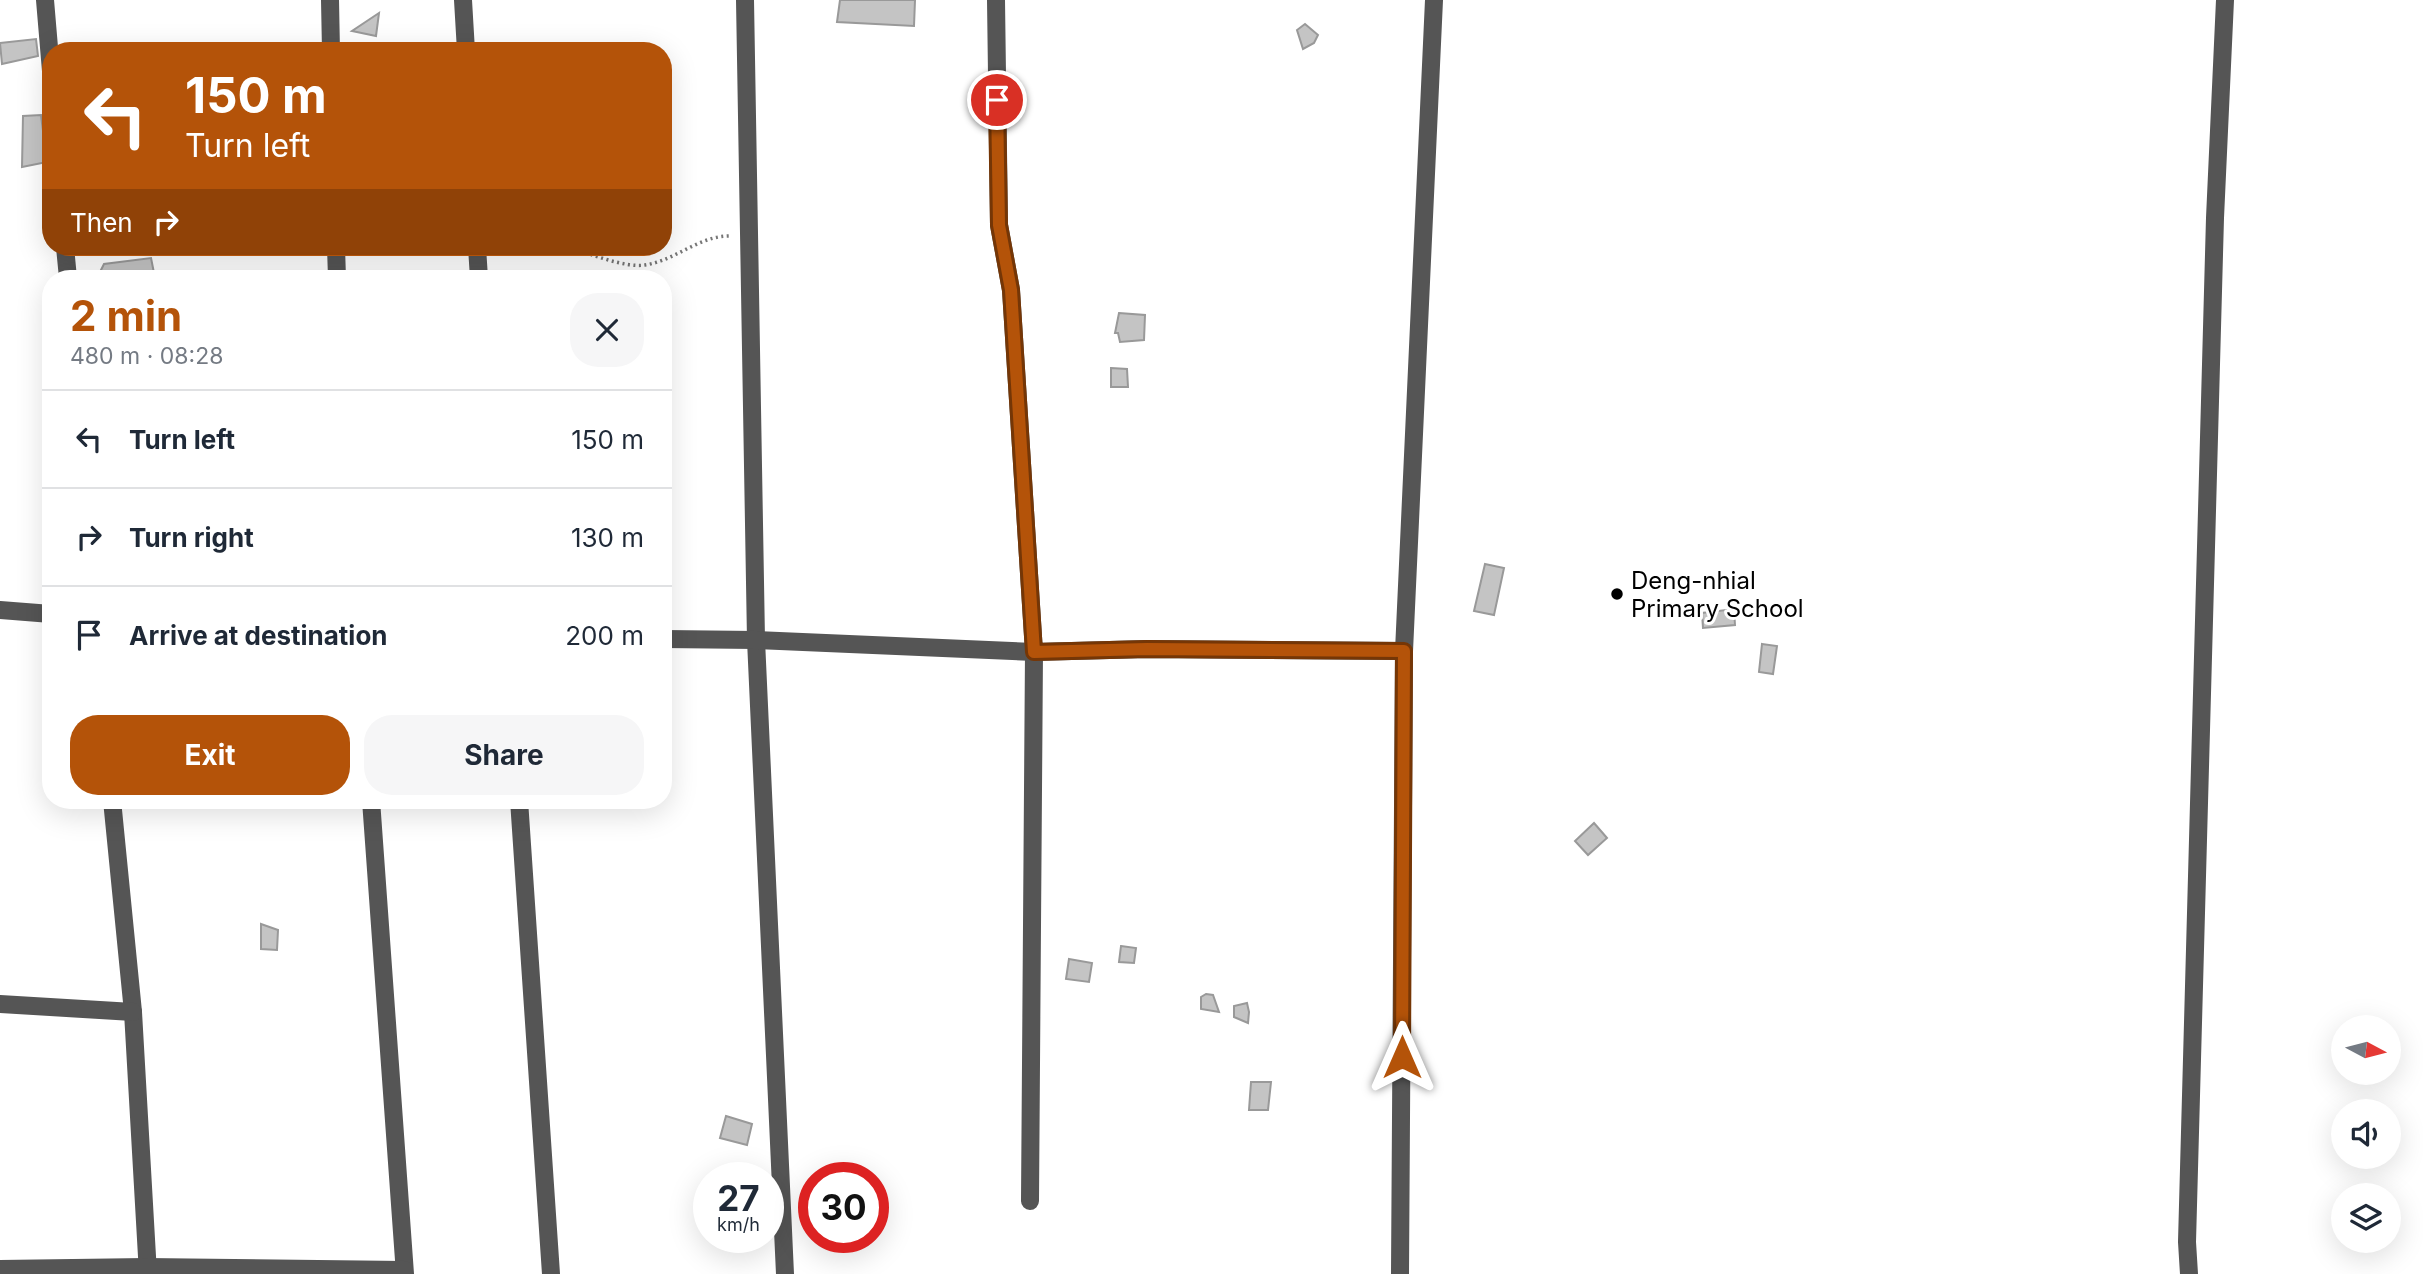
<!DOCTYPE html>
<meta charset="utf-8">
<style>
:root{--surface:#fff;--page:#f6f6f7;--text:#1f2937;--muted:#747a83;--line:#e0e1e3;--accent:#b45309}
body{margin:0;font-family:Inter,sans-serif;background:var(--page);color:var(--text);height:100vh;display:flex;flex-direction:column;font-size:26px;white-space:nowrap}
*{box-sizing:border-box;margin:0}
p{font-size:23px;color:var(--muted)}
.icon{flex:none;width:38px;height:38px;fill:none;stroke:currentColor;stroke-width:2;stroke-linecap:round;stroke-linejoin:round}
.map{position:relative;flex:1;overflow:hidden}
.side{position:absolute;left:42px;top:270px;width:630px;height:539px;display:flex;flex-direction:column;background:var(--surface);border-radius:28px;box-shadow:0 7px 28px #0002}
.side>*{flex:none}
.top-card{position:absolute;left:42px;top:42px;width:630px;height:214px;border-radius:28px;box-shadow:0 7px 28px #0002;background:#b45309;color:#fff;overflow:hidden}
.needle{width:46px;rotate:97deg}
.buttons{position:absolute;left:2331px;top:1015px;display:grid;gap:14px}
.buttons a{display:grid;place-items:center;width:70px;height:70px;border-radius:50%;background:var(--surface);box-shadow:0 7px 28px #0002;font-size:35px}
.speed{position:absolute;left:693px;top:1162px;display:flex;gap:14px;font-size:35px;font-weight:700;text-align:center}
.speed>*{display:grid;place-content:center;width:91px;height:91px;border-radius:50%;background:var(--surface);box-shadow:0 7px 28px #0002;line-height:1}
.speed small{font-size:18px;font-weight:400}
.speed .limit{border:10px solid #d22;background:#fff;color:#111}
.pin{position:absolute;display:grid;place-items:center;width:60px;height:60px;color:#fff;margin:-30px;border:4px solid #fff;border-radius:50%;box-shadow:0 2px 7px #0007}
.me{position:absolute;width:77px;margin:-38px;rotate:0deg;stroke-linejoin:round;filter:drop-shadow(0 0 5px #0008)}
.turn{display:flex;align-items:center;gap:24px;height:147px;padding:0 28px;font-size:32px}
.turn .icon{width:91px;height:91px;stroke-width:2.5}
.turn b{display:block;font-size:49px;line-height:60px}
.then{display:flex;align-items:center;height:66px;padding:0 28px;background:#0003;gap:14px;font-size:26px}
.round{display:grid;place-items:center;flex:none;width:74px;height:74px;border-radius:28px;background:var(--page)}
.summary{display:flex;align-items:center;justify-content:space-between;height:119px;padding:0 28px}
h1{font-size:42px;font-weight:700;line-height:52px;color:var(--accent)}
.cta{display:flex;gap:14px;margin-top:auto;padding:14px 28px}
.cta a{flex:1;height:80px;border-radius:28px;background:var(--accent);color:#fff;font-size:28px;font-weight:700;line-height:80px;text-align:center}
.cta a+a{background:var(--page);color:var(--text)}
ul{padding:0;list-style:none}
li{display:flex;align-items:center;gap:21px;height:98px;padding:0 28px;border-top:2px solid var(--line)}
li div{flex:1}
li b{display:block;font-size:26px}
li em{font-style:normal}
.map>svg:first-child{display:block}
.building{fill:#c4c4c4;stroke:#999;stroke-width:2}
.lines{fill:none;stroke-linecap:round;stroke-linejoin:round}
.path{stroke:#777;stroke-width:3.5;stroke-dasharray:2 3.5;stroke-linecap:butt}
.minor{stroke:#555;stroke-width:18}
.route-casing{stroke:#753606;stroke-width:18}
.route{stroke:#b45309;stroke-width:12}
.poi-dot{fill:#000;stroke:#fff;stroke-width:2.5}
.labels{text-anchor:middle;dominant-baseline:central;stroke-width:6;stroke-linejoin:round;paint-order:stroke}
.poi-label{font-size:24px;fill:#000;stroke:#fff;text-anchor:start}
</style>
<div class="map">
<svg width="2423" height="1274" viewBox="0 0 2423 1274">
<rect width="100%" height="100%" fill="#fff"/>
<!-- building -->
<g class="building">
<polygon points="840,0 915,0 914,26 837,22"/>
<polygon points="379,13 376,36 352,31"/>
<polygon points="1305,24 1318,35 1314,43 1303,49 1297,30"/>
<polygon points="36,39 38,56 2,64 0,43"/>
<polygon points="41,115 47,162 22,167 23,116"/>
<polygon points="151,258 155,278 97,278 104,264"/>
<polygon points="1119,313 1145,315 1144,340 1120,342 1118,333 1115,333"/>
<polygon points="1111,368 1127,369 1128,387 1111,387"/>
<polygon points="1485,564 1504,568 1494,615 1474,611"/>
<polygon points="1734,609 1735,625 1703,628 1702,613"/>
<polygon points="1762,644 1777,646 1773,674 1759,672"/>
<polygon points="1594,823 1607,838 1588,855 1575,841"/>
<polygon points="261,924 278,930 277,950 261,949"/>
<polygon points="1121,946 1136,948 1134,963 1119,962"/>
<polygon points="1069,959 1092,963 1089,982 1066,979"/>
<polygon points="1206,994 1213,995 1219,1012 1201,1009 1201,997"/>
<polygon points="1247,1003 1249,1012 1248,1023 1234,1017 1234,1006"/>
<polygon points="1251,1082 1271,1082 1268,1110 1249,1110"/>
<polygon points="726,1116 752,1124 747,1145 720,1138"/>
</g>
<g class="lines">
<!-- path -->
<path class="path" d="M570,247C590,254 625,268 645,265C677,260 699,235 732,236"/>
<!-- minor -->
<g class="minor">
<polyline points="45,0 51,71"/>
<polyline points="330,0 331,51"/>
<polyline points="463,0 466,51"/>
<polyline points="745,0 756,640 785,1274"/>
<polyline points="996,0 999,225 1011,290 1034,652 1030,1201"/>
<polyline points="65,247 68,278"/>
<polyline points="336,247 337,278"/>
<polyline points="477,247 479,278"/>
<polyline points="0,610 51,614"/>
<polyline points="663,639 756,640 1034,652 1147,649 1404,651"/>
<polyline points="112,800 133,1012 148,1274"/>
<polyline points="371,800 405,1274"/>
<polyline points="519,800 551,1274"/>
<polyline points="0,1004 133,1012"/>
<polyline points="0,1269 146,1267 404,1270"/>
<polyline points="1400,1274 1404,651 1434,0"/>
<polyline points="2189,1274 2187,1242 2215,218 2225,0"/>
</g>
</g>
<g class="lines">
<defs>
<polyline id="route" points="997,100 999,225 1011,290 1034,652 1147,649 1404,651 1402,1057"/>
</defs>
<!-- route casing -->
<use href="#route" class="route-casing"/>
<!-- route -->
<use href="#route" class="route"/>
</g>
<!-- markers -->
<circle class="poi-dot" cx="1617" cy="594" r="7"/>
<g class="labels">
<!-- poi labels -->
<g class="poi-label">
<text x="1631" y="580">Deng-nhial<tspan x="1631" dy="28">Primary School</tspan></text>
</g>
</g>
</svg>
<div class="buttons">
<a><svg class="needle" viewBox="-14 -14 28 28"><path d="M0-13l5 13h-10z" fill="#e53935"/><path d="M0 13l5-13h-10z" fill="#747a83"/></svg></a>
<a><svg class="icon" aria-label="sound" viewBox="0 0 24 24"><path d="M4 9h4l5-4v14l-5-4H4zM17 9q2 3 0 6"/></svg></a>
<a><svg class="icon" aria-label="layers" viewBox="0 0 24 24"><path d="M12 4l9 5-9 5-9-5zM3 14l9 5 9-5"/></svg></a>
</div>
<div class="speed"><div>27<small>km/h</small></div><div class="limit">30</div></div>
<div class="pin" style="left:997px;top:100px;background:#d93025"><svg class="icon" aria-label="arrive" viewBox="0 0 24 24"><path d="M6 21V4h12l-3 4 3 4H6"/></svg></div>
<svg class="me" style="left:1402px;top:1057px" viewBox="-20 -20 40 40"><path d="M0-17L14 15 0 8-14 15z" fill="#b45309" stroke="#fff" stroke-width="4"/></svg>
<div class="top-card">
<div class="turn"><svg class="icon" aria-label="left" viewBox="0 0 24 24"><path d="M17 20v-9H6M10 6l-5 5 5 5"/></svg><div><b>150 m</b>Turn left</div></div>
<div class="then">Then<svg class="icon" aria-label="right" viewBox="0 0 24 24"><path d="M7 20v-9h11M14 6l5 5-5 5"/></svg></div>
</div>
<section class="side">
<div class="summary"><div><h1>2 min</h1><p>480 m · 08:28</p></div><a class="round"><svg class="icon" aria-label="close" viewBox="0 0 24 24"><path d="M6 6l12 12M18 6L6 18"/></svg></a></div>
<ul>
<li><svg class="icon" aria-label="left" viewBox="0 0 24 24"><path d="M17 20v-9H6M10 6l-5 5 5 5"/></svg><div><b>Turn left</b></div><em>150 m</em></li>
<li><svg class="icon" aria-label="right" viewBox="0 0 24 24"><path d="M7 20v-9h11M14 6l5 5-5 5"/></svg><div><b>Turn right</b></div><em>130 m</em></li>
<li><svg class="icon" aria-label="arrive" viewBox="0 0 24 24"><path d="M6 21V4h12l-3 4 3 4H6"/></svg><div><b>Arrive at destination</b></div><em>200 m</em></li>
</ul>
<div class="cta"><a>Exit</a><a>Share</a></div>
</section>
</div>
